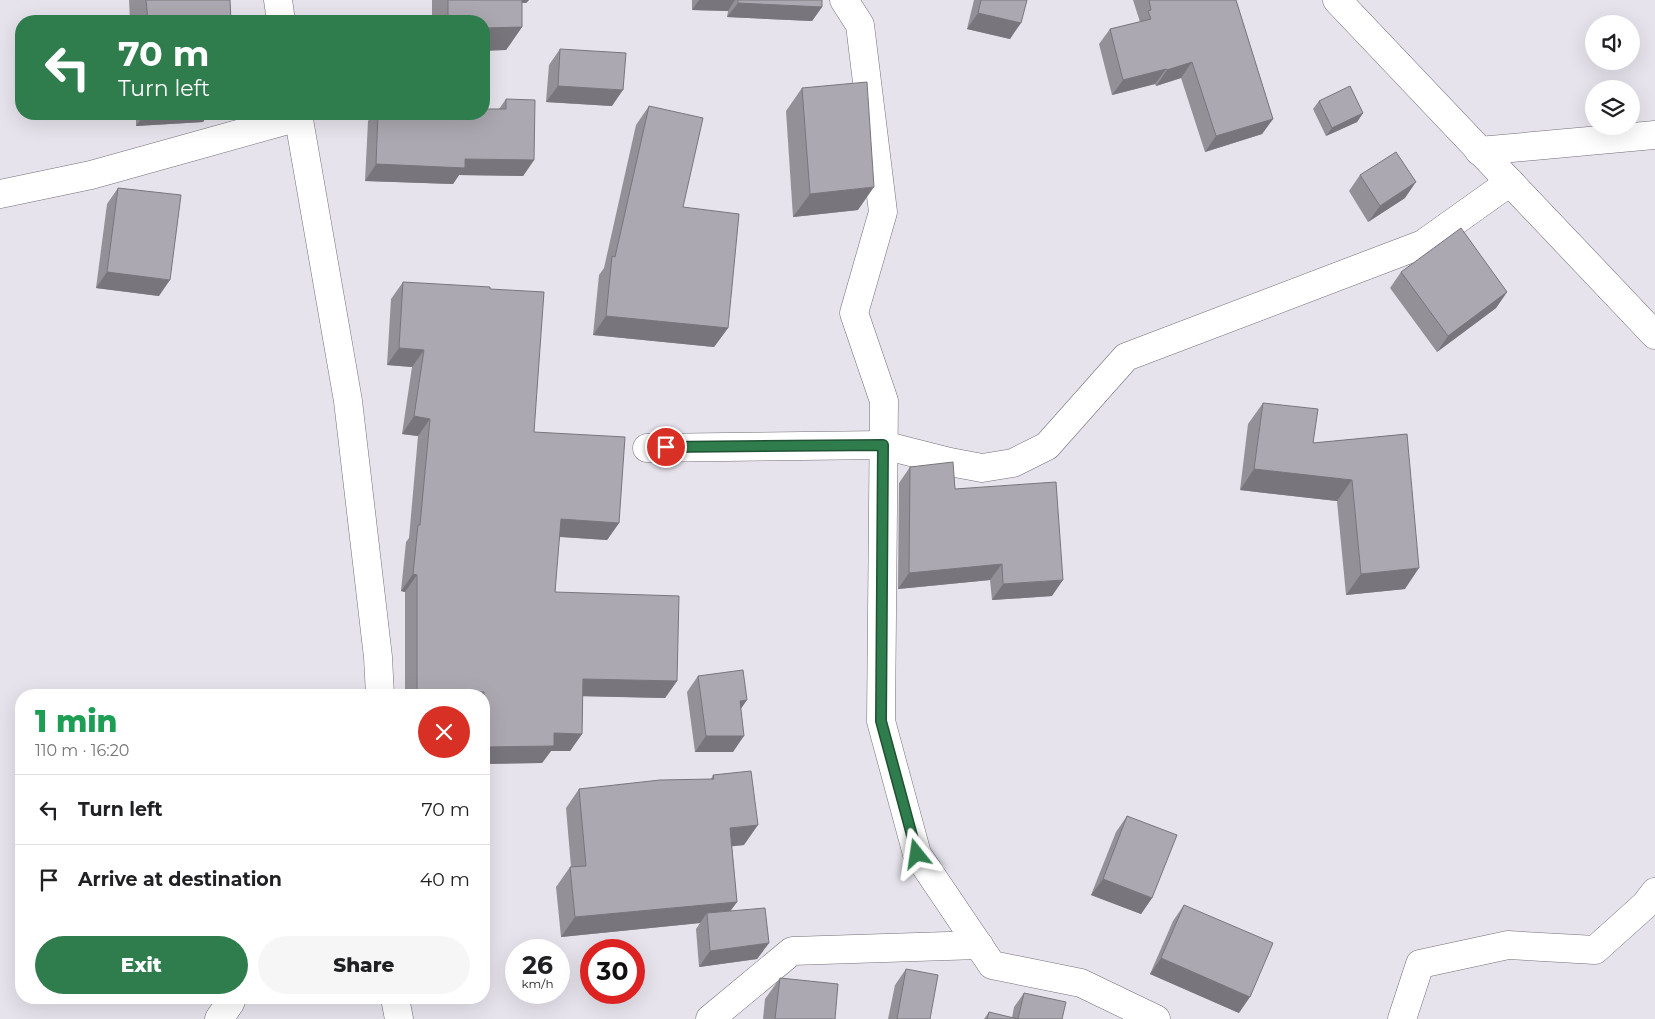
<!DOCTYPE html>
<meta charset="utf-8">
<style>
:root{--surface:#fff;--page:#f6f6f6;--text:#202124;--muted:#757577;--line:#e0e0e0;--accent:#2f7d4d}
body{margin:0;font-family:Montserrat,sans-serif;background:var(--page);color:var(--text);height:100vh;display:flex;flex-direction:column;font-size:19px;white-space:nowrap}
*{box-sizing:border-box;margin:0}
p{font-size:16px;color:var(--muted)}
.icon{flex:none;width:28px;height:28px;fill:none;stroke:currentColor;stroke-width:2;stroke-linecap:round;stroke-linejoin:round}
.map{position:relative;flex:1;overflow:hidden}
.drawer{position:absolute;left:15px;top:689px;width:475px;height:315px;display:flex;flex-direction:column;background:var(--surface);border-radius:20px;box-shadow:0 5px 20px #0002}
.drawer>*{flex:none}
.top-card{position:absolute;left:15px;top:15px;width:475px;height:105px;border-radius:20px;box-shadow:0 5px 20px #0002;background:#2f7d4d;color:#fff;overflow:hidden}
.controls{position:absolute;left:1585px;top:15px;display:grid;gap:10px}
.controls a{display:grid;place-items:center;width:55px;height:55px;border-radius:50%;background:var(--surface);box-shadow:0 5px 20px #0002;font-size:25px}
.speed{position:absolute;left:505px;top:939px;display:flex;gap:10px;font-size:25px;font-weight:700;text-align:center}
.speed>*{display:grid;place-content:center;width:65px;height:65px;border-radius:50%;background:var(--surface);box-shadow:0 5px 20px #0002;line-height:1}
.speed small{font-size:12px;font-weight:400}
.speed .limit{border:8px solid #d22;background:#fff;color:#111}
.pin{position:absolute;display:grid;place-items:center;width:42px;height:42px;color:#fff;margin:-21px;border:2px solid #fff;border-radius:50%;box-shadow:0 1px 5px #0007}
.me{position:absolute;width:55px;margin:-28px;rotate:345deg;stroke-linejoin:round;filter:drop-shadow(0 0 4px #0008)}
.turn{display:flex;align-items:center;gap:18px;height:105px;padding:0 20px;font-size:22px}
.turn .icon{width:65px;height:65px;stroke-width:2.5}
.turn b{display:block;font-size:35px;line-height:42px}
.round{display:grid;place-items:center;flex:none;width:52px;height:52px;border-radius:26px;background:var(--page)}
.summary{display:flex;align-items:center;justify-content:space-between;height:85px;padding:0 20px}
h1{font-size:30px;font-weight:800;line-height:38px;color:#1e9e55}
.action{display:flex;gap:10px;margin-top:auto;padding:10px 20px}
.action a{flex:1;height:58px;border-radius:30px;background:var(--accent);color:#fff;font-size:20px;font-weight:800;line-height:58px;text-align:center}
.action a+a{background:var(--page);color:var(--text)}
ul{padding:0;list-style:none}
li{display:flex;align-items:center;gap:15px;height:70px;padding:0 20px;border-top:1px solid var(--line)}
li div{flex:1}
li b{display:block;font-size:19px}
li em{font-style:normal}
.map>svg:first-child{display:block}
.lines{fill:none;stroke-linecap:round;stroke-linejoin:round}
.minor-casing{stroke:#726f78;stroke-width:29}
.minor{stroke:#fff;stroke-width:28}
.wall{fill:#949098}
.shaded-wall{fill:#78767c}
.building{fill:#aca8b1;stroke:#78767c}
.route-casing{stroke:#1f5132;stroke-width:12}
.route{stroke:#2f7d4d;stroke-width:9}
</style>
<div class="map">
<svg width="1655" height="1019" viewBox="0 0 1655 1019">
<rect width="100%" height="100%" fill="#e6e3ec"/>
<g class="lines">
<defs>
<g id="minor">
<polyline points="278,0 281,21"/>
<polyline points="844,0 860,25 883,212 854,313 884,401 881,721 917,854 992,965 1081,983 1156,1019"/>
<polyline points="1337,0 1655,335"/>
<polyline points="298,114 348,401 378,657 380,695"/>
<polyline points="1479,151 1655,135"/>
<polyline points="0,194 91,175 299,117"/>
<polyline points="647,448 883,445 950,462 982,468 1013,463 1047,446 1126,357 1423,244 1510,182"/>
<polyline points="395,998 399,1019"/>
<polyline points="219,1019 230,1003 232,998"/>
<polyline points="710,1019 792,951 979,945"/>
<polyline points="1402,1019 1420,964 1508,945 1595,950 1645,905 1655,892"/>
</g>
</defs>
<!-- minor casing -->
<use href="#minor" class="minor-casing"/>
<!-- minor -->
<use href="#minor" class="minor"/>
</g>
<!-- wall -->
<g class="wall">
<polygon points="129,0 230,0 231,21 130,21"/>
<polygon points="432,0 529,0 526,3 522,3 522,27 506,50 484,21 432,21"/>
<polygon points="692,0 822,0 822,7 812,21 727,17 728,11 692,10"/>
<polygon points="974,0 1027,0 1010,39 967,29"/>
<polygon points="1133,0 1236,0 1273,119 1262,134 1205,152 1181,78 1156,86 1155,84 1112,95 1099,44 1110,29 1140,22"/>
<polygon points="560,49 612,106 546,102 549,65"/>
<polygon points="802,88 858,210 793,217 786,111"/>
<polygon points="506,99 534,160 523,176 459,175 453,184 365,181 368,121 373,114 484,114 499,109"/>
<polygon points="1319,101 1363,113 1357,122 1326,136 1313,109"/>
<polygon points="649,106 683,207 728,328 714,347 593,335 599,275 604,268 636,125"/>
<polygon points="136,114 208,114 203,122 136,126"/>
<polygon points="1360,175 1405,198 1368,222 1349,191"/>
<polygon points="118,188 159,296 96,288 107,204"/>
<polygon points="1401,272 1507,292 1496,308 1437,352 1390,288"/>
<polygon points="403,282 490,289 534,432 619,523 607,540 559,537 555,592 677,681 665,698 583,696 582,734 570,751 551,751 542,763 484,764 484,695 405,695 405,592 401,591 406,542 409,538 418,436 402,434 412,367 387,365 391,299"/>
<polygon points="1263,403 1313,443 1407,434 1405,589 1346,595 1337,501 1240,490 1248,424"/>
<polygon points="910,467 955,489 1052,596 992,600 990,580 898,589 899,483"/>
<polygon points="698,676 741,708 733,752 695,752 687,692"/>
<polygon points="713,775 744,845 732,846 737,902 730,911 769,943 757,959 699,967 696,929 700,923 561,937 556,887 570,867 571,867 566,808 579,789 711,779"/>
<polygon points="1127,816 1152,898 1141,914 1091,895 1116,832"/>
<polygon points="1184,905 1239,1013 1150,974 1173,921"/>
<polygon points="906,969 930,1019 888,1019 895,985"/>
<polygon points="780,978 835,1019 763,1019 765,999"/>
<polygon points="1024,993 1062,1019 984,1019 989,1012 1012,1018 1014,1007"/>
</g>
<!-- shaded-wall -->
<g class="shaded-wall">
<polygon points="508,0 529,0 526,3 506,3"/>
<polygon points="699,0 735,0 728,11 692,10"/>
<polygon points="738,3 822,7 812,21 727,17"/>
<polygon points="978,13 1021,23 1010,39 967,29"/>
<polygon points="522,27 506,50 484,51 484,28"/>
<polygon points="1192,62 1181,78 1156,86 1167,70"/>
<polygon points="1166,69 1155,84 1112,95 1123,80"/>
<polygon points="558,86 623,90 612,106 546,102"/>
<polygon points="1363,113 1357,122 1326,136 1332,128"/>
<polygon points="145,114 208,114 203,122 136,126"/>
<polygon points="1273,119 1262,134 1205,152 1216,136"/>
<polygon points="465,159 534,160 523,176 459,175 453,184 365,181 376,164"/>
<polygon points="1416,182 1405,198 1368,222 1380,206"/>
<polygon points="874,187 858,210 793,217 810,194"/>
<polygon points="107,272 170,280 159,296 96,288"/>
<polygon points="1507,292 1496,308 1437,352 1448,336"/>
<polygon points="606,316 728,328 714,347 593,335"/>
<polygon points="399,348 424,350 412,367 387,365"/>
<polygon points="414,416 430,419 418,436 402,434"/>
<polygon points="1254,469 1352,480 1337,501 1240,490"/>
<polygon points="561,519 619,523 607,540 549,536"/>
<polygon points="1002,564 990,580 898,589 909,573"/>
<polygon points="1419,568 1405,589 1346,595 1361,574"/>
<polygon points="413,574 417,575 405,592 401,591"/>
<polygon points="1063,580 1052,596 992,600 1003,584"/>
<polygon points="583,679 677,681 665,698 572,696"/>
<polygon points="417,692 484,692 482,695 415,695"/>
<polygon points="747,700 736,716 740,701"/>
<polygon points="554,733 582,734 570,751 551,751 542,763 484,764 484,748 485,747"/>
<polygon points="706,736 744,736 733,752 695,752"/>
<polygon points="758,825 744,845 716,848 730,828"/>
<polygon points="1103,879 1152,898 1141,914 1091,895"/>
<polygon points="737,902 723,921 707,913 700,923 561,937 575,917"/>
<polygon points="769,943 757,959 699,967 710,951"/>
<polygon points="1161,958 1250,997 1239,1013 1150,974"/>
</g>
<!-- building -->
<g class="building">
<polygon points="146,0 230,0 231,21 148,21"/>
<polygon points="448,0 522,0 522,27 484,28 484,21 448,21"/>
<polygon points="738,0 822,0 822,7 738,3"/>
<polygon points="981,0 1027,0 1021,23 978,13"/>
<polygon points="1149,0 1236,0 1273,119 1216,136 1192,62 1167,70 1166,69 1123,80 1110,29 1151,19 1148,11 1151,10"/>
<polygon points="560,49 626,53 623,90 558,86"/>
<polygon points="867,82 874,187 810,194 802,88"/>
<polygon points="1350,86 1363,113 1332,128 1319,101"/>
<polygon points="506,99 535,100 534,160 465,159 465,168 376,164 378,114 484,114 484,109 506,109"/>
<polygon points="649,106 703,118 683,207 739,214 728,328 606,316 612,256 615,257"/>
<polygon points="1396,152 1416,182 1380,206 1360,175"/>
<polygon points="118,188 181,195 170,280 107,272"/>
<polygon points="1461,228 1507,292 1448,336 1401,272"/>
<polygon points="403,282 490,287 490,289 544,292 534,432 625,437 619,523 561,519 555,592 679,596 677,681 583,679 582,734 554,733 554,746 485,747 484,692 417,692 417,575 413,574 418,525 420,525 430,419 414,416 424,350 399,348"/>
<polygon points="1263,403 1318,409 1313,443 1407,434 1419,568 1361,574 1352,480 1254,469"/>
<polygon points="953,462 955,489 1056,482 1063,580 1003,584 1002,564 909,573 910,467"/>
<polygon points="743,670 747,700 740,701 744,736 706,736 698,676"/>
<polygon points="751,771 758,825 730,828 737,902 575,917 570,867 586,866 579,789 660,780 714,779 713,775"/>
<polygon points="1127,816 1177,835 1152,898 1103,879"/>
<polygon points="1184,905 1273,943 1250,997 1161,958"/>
<polygon points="765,908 769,943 710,951 707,913"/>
<polygon points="906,969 938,975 930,1019 897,1019"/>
<polygon points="780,978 838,984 835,1019 775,1019"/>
<polygon points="1024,993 1066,1002 1062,1019 1018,1019"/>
<polygon points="989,1012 1018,1019 987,1019"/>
</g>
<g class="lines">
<defs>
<polyline id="route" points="666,447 883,445 881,721 917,854"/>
</defs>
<!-- route casing -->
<use href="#route" class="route-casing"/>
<!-- route -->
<use href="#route" class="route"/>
</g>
</svg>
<div class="controls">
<a><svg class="icon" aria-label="sound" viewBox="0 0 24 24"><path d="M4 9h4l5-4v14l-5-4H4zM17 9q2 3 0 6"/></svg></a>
<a><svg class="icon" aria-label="layers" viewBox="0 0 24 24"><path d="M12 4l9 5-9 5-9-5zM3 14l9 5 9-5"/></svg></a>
</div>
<div class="speed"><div>26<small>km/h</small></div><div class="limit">30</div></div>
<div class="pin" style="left:666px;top:447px;background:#d93025"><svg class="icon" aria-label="arrive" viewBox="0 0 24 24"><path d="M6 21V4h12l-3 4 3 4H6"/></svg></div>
<svg class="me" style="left:917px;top:854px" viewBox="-20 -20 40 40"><path d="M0-17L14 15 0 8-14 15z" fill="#2f7d4d" stroke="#fff" stroke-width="4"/></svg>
<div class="top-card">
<div class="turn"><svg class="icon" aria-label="left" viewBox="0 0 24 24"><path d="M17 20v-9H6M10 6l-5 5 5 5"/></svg><div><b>70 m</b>Turn left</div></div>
</div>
<section class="drawer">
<div class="summary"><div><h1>1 min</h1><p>110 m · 16:20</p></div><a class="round" style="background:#d93025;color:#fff"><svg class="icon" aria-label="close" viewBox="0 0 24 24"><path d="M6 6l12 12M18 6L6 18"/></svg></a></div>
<ul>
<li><svg class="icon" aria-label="left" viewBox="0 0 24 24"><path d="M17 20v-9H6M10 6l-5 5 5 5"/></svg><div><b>Turn left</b></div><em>70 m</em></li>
<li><svg class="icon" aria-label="arrive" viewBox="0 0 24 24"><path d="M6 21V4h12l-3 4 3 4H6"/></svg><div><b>Arrive at destination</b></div><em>40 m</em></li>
</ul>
<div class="action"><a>Exit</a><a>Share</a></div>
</section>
</div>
